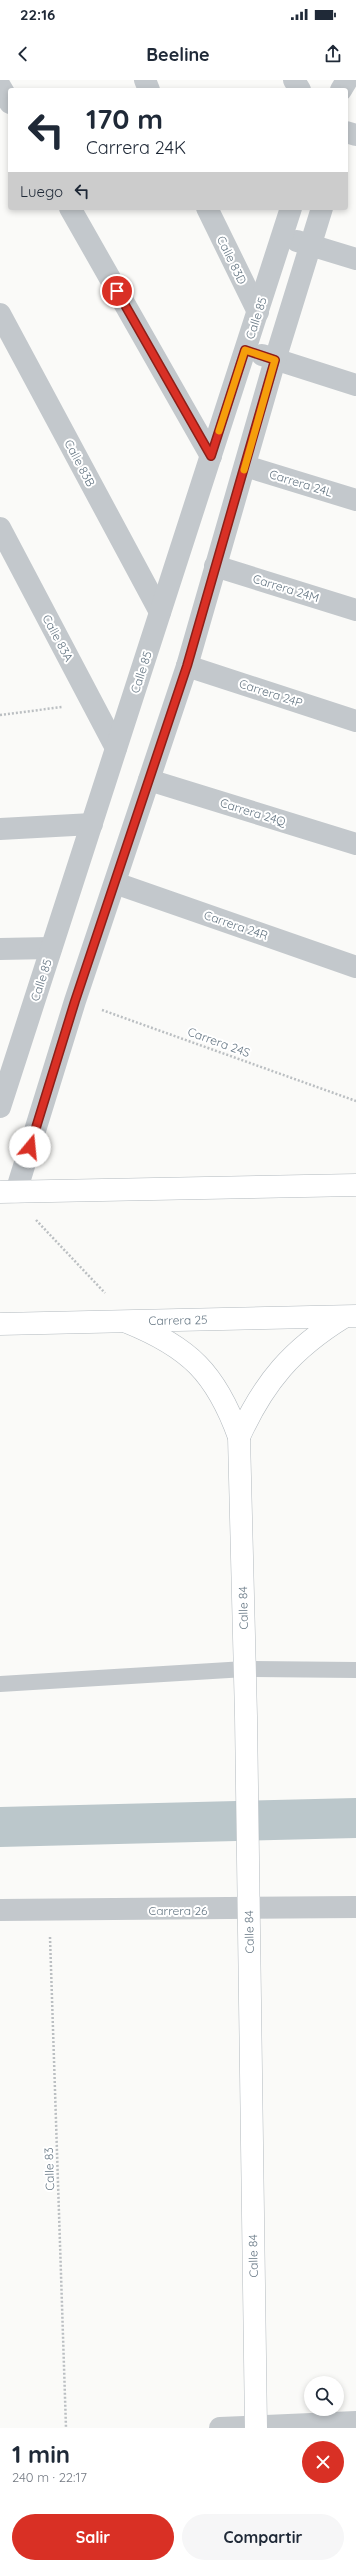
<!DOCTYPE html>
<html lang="es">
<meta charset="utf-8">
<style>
:root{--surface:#fff;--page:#f6f6f7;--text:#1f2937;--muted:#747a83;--accent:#d93025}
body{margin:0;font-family:Quicksand,sans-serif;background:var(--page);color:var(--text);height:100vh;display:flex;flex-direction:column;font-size:15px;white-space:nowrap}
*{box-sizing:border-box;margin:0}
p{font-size:13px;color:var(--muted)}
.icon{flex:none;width:22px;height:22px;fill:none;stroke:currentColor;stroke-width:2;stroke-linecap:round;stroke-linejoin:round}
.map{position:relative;height:2348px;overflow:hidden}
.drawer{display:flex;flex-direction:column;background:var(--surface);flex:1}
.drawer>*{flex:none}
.top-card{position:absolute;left:8px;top:8px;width:340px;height:122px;border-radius:4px;box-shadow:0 2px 6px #0003;background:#fff;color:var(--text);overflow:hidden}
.tools{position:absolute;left:304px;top:2296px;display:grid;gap:8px}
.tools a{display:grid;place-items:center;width:40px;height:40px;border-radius:50%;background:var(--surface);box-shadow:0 2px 6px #0003;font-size:20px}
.pin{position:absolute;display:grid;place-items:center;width:34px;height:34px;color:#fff;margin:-17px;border:2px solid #fff;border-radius:50%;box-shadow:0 1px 4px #0007}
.me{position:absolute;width:44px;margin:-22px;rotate:17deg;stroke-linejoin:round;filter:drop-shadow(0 0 3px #0008)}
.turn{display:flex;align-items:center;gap:14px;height:84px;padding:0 12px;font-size:18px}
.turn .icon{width:52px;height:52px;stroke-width:2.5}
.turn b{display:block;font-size:28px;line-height:34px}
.then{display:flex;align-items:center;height:38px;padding:0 12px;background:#0003;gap:8px;font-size:15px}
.round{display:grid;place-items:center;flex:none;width:42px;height:42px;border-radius:21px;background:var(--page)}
.overview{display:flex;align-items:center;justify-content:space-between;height:68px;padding:0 12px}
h1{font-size:24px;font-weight:800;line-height:30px}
.cta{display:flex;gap:8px;margin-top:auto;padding:8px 12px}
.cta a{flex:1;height:46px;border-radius:24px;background:var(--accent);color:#fff;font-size:16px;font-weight:800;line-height:46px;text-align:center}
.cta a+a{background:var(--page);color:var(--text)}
.status{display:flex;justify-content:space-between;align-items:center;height:28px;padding:0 20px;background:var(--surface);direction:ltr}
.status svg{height:11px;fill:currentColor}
header{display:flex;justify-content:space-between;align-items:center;height:52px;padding:0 12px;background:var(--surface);font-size:18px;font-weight:800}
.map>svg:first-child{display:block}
.water{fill:#bbc7cb}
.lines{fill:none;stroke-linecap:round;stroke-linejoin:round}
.secondary-casing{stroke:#b3babf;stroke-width:23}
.path{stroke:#bbbfc2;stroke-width:2.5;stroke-dasharray:2 2;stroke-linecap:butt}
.lane{stroke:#c3c8cc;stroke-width:16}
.street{stroke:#c3c8cc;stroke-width:22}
.secondary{stroke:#fff;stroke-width:22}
.route-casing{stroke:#8d1f18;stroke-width:10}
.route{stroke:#d93025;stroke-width:7}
.slow{stroke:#f59e0b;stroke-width:7}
.labels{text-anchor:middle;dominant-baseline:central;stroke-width:4;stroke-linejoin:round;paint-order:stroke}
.street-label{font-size:12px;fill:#657683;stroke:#fff}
</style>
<div class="status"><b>22:16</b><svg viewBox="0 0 49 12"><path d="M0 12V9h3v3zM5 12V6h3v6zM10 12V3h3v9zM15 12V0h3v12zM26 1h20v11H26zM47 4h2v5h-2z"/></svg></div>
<header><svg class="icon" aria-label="back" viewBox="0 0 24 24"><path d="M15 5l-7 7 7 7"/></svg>Beeline<svg class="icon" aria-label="share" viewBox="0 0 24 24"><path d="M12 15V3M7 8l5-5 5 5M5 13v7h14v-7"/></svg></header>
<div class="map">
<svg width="356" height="2348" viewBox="0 0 356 2348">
<rect width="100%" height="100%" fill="#fafaf8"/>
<!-- water -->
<polygon class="water" points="356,1718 356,1758 0,1767 0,1727"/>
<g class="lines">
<defs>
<g id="secondary">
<polyline points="0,1112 356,1105"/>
<path d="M127,1242C189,1267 216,1293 239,1357L246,1636L256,2348"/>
<polyline points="0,1244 356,1236"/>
<path d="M239,1357C264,1302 292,1269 344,1237"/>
</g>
</defs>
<!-- secondary casing -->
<use href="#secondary" class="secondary-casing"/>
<!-- path -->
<g class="path">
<polyline points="0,635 62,627"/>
<polyline points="102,930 356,1021"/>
<polyline points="36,1140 105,1213"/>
<polyline points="50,1857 66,2348"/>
</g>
<!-- lane -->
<polyline class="lane" points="0,1604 245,1589 356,1590"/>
<!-- street -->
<g class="street">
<polyline points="145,0 149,10"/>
<polyline points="294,0 300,10"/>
<polyline points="0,6 10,23"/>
<polyline points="341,10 347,0"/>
<polyline points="346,52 356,55"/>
<polyline points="70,128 211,376"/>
<polyline points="207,128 258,232"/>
<polyline points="297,161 356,179"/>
<polyline points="0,234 160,532"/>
<polyline points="262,275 356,305"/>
<polyline points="245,386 356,420"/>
<polyline points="0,448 116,668"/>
<polyline points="215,486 356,530"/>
<polyline points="187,586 356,641"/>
<polyline points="149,700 356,764"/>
<polyline points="0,749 92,744"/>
<polyline points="115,803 356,887"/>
<polyline points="0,869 51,868"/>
<polyline points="0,1027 291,128"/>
<polyline points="16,1112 75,921 187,586 275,280 322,128"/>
<polyline points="0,1830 356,1827"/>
<polyline points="220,2348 356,2342"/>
</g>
<!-- secondary -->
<use href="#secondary" class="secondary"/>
</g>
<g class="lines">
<defs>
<polyline id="route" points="30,1067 75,921 187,586 275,280 245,270 211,376 117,211"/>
</defs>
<!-- route casing -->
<use href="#route" class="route-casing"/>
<!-- route -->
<use href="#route" class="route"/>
<!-- slow -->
<polyline class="slow" points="219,351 245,270 275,280 244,390"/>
</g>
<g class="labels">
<!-- street labels -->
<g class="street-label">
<text transform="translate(232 180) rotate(64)">Calle 83D</text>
<text transform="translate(256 238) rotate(-72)">Calle 85</text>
<text transform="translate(80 383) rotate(62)">Calle 83B</text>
<text transform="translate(301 403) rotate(17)">Carrera 24L</text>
<text transform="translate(286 508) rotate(17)">Carrera 24M</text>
<text transform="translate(58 558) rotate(62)">Calle 83A</text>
<text transform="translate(141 592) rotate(-72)">Calle 85</text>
<text transform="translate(271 613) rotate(18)">Carrera 24P</text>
<text transform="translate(253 732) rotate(17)">Carrera 24Q</text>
<text transform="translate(236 845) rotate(19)">Carrera 24R</text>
<text transform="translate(41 900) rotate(-72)">Calle 85</text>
<text transform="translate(219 962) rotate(20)">Carrera 24S</text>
<text transform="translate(178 1240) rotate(-1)">Carrera 25</text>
<text transform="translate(243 1528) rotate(-91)">Calle 84</text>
<text x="178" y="1830">Carrera 26</text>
<text transform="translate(249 1852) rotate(-91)">Calle 84</text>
<text transform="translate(49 2089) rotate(-92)">Calle 83</text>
<text transform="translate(253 2176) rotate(-91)">Calle 84</text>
</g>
</g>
</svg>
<div class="tools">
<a><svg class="icon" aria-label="search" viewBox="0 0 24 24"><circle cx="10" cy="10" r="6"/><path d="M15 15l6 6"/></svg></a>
</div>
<div class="pin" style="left:117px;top:211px;background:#d93025"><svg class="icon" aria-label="arrive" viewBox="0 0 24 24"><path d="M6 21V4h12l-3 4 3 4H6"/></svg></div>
<svg class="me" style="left:30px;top:1067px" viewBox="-20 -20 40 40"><circle r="19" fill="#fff"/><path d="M0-13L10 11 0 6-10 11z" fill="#d93025"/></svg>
<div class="top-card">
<div class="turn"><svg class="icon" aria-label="left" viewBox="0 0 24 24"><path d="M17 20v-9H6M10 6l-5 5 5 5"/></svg><div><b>170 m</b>Carrera 24K</div></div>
<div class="then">Luego<svg class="icon" aria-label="left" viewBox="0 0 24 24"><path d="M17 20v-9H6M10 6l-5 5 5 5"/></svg></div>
</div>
</div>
<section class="drawer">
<div class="overview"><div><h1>1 min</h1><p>240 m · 22:17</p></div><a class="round" style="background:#d93025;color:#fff"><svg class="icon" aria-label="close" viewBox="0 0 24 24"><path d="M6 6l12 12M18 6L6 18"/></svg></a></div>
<div class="cta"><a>Salir</a><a>Compartir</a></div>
</section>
